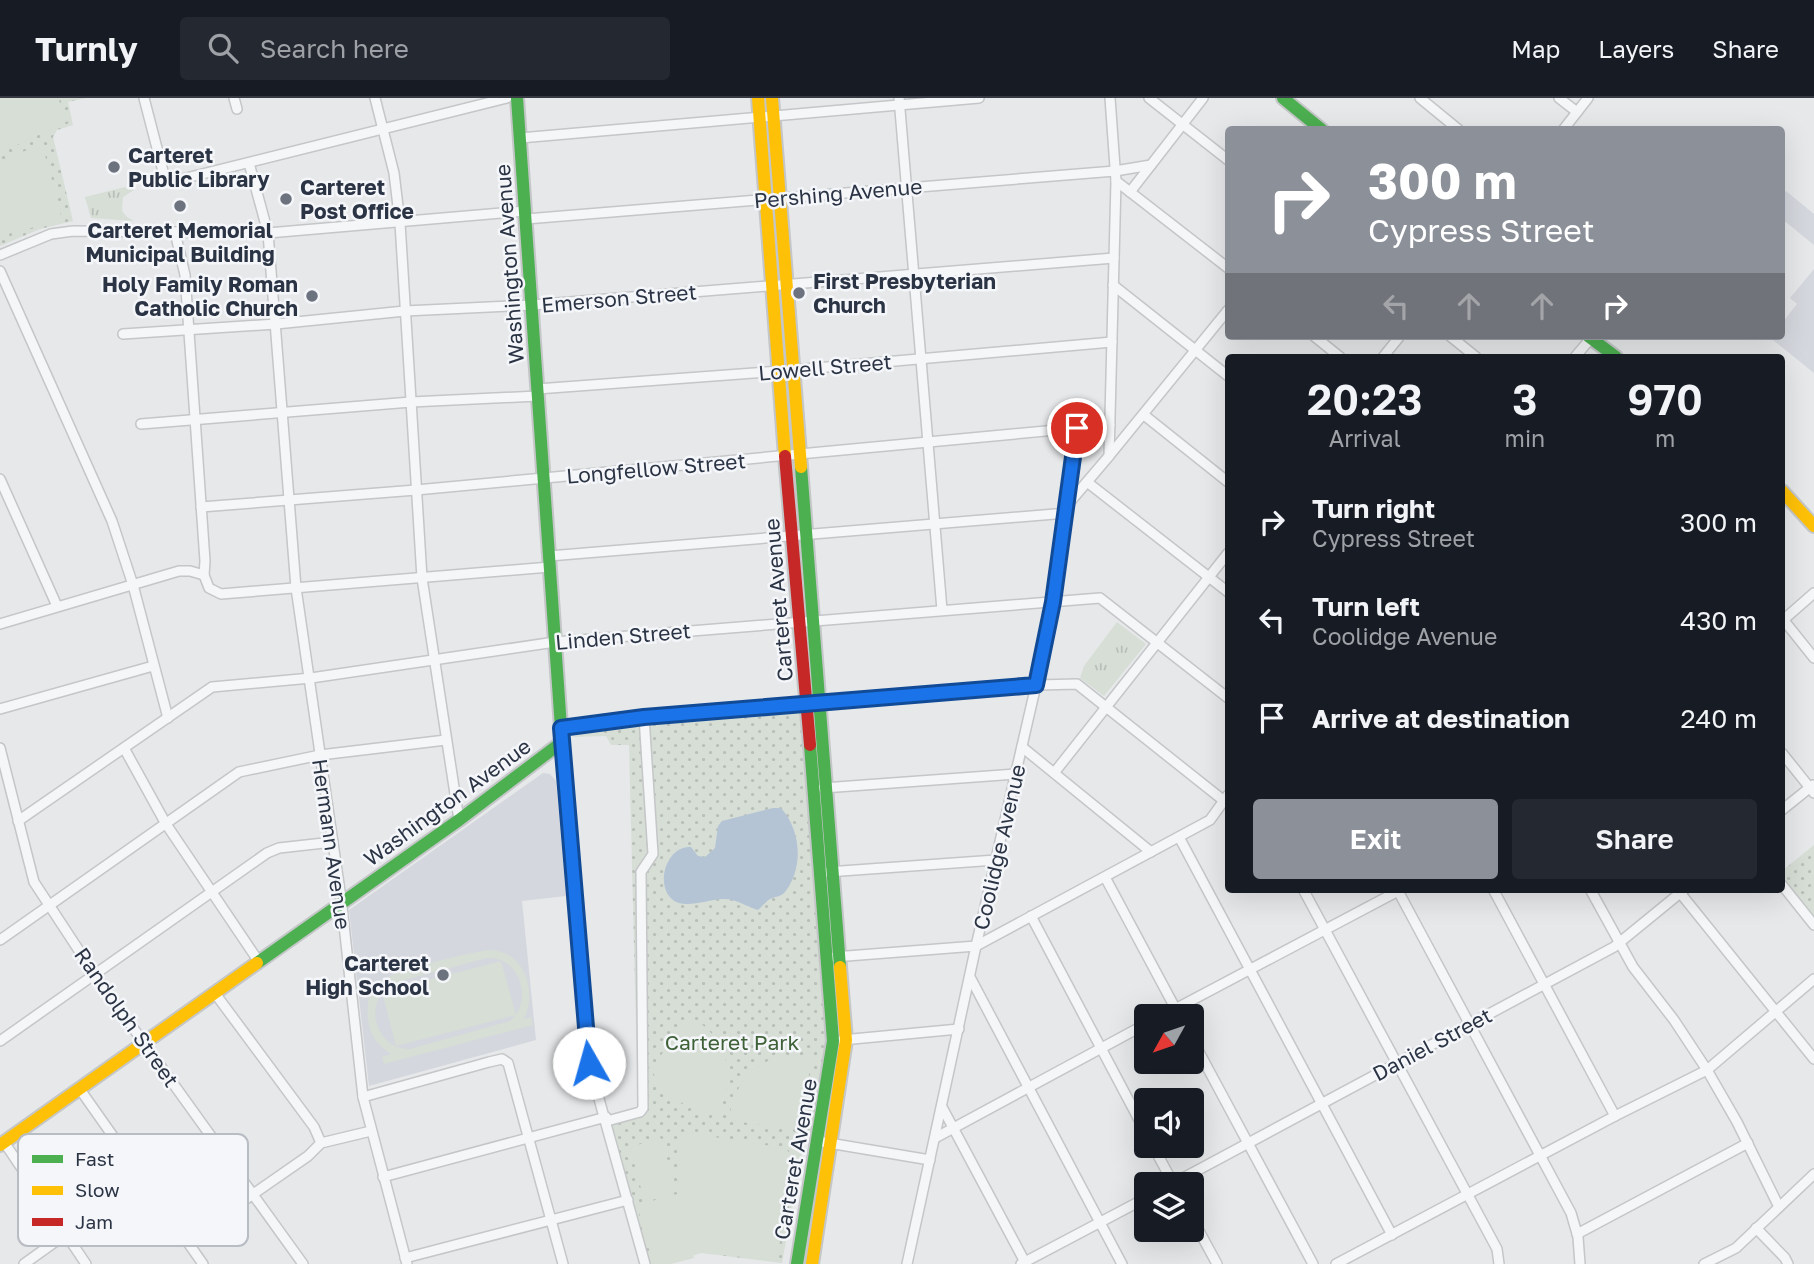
<!DOCTYPE html>
<style>
:root{--surface:#171b24;--page:#242831;--text:#f1f3f6;--muted:#9ea1a6;--line:#363941;--accent:#8c9099}
body{margin:0;font-family:"Golos Text",sans-serif;background:var(--page);color:var(--text);height:100vh;display:flex;flex-direction:column;font-size:26px;white-space:nowrap}
*{box-sizing:border-box;margin:0}
p{font-size:23px;color:var(--muted)}
.icon{flex:none;width:38px;height:38px;fill:none;stroke:currentColor;stroke-width:2;stroke-linecap:round;stroke-linejoin:round}
.map{position:relative;flex:1;overflow:hidden}
.sheet{position:absolute;left:1225px;top:256px;width:560px;height:539px;display:flex;flex-direction:column;background:var(--surface);border-radius:7px;box-shadow:0 7px 28px #0002}
.sheet>*{flex:none}
.guide{position:absolute;left:1225px;top:28px;width:560px;height:214px;border-radius:7px;box-shadow:0 7px 28px #0002;background:#8c9099;color:#fff;overflow:hidden}
.needle{width:46px;rotate:230deg}
.buttons{position:absolute;left:1134px;top:906px;display:grid;gap:14px}
.buttons a{display:grid;place-items:center;width:70px;height:70px;border-radius:7px;background:var(--surface);box-shadow:0 7px 28px #0002;font-size:35px}
.pin{position:absolute;display:grid;place-items:center;width:60px;height:60px;color:#fff;margin:-30px;border:4px solid #fff;border-radius:50%;box-shadow:0 2px 7px #0007}
.me{position:absolute;width:77px;margin:-38px;rotate:353deg;stroke-linejoin:round;filter:drop-shadow(0 0 5px #0008)}
.turn{display:flex;align-items:center;gap:24px;height:147px;padding:0 28px;font-size:32px}
.turn .icon{width:91px;height:91px;stroke-width:2.5}
.turn b{display:block;font-size:49px;line-height:60px}
.lanes{display:flex;align-items:center;height:66px;padding:0 28px;background:#0003;justify-content:center;gap:35px;direction:ltr}
.lanes .off{opacity:.35}
.eta{display:flex;justify-content:space-evenly;align-items:center;height:119px;text-align:center}
.eta b{font-size:42px;font-weight:600;line-height:49px}
.action{display:flex;gap:14px;margin-top:auto;padding:14px 28px}
.action a{flex:1;height:80px;border-radius:7px;background:var(--accent);color:#fff;font-size:28px;font-weight:600;line-height:80px;text-align:center}
.action a+a{background:var(--page);color:var(--text)}
ul{padding:0;list-style:none}
li{display:flex;align-items:center;gap:21px;height:98px;padding:0 28px}
li div{flex:1}
li b{display:block;font-size:26px}
li em{font-style:normal}
header{display:flex;align-items:center;gap:42px;box-sizing:border-box;height:98px;padding:0 35px;background:var(--surface);border-bottom:2px solid var(--line)}
header strong{font-size:33px}
nav{display:flex;gap:38px;margin-inline-start:auto;font-size:24px}
.search{width:490px;height:63px;background:var(--page);display:flex;align-items:center;gap:18px;box-sizing:border-box;padding:0 24px;border-radius:7px;color:var(--muted);font-size:26px}
.map>svg:first-child{display:block}
.built{fill:#d4d7dd}
.grass{fill:url(#grass-tufts)}
.park{fill:url(#park-dots)}
.garden{fill:#d6ded6;fill-rule:evenodd}
.water{fill:#b4c4d5}
.lines{fill:none;stroke-linecap:round;stroke-linejoin:round}
.street-casing{stroke:#c4c6c8;stroke-width:12}
.fast-casing{stroke:#c4c6c8;stroke-width:16}
.slow-casing{stroke:#c4c6c8;stroke-width:16}
.jam-casing{stroke:#c4c6c8;stroke-width:16}
.street{stroke:#f5f6f7;stroke-width:9}
.fast{stroke:#4caf50;stroke-width:12}
.slow{stroke:#ffc107;stroke-width:12}
.jam{stroke:#c62828;stroke-width:12}
.route-casing{stroke:#114b97;stroke-width:18}
.route{stroke:#1a73e8;stroke-width:12}
.poi-dot{fill:#6c737f;stroke:#f4f6f9;stroke-width:2.5}
.labels{text-anchor:middle;dominant-baseline:central;stroke-width:5;stroke-linejoin:round;paint-order:stroke}
.poi-label{font-size:21px;font-weight:bold;fill:#2b3445;stroke:#f4f6f9;text-anchor:start}
.street-label{font-size:21px;fill:#2b3445;stroke:#f4f6f9}
.park-label{font-size:21px;fill:#3f6138;stroke:#f4f6f9}
.key{fill:#f4f6f9;stroke:#b8bcc3;stroke-width:2}
.key-label{font-size:19px;fill:#2b3445}
</style>
<header>
<strong>Turnly</strong>
<div class="search"><svg class="icon" aria-label="search" viewBox="0 0 24 24"><circle cx="10" cy="10" r="6"/><path d="M15 15l6 6"/></svg>Search here</div>
<nav><a>Map</a><a>Layers</a><a>Share</a></nav>
</header>
<div class="map">
<svg width="1814" height="1166" viewBox="0 0 1814 1166">
<defs>
<pattern id="grass-tufts" width="24" height="20" patternUnits="userSpaceOnUse" patternTransform="scale(1.75)"><rect width="24" height="20" fill="#d6ded6"/><path d="M3 7l-1-3M5 7V3M7 7l1-3M15 17l-1-3M17 17v-4M19 17l1-3" fill="none" stroke="#b8bfb9"/></pattern>
<pattern id="park-dots" width="8" height="8" patternUnits="userSpaceOnUse" patternTransform="scale(1.75)"><rect width="8" height="8" fill="#d6ded6"/><path d="M2 2h.1M6 6h.1" fill="none" stroke="#b8bfb9" stroke-width="1.8" stroke-linecap="round"/></pattern>
</defs>
<rect width="100%" height="100%" fill="#e6e8ea"/>
<!-- built -->
<g class="built">
<polygon points="1786,93 1814,116 1814,147 1782,121 1782,99"/>
<polygon points="1814,171 1814,275 1768,238 1782,238 1782,225 1797,206 1790,200"/>
<polygon points="543,675 550,676 556,683 566,798 522,803 536,942 369,988 349,812"/>
</g>
<!-- grass -->
<g class="grass">
<polygon points="125,89 126,91 133,89 134,92 123,99 122,113 127,119 134,123 91,120 85,99"/>
<polygon points="1117,524 1146,546 1104,598 1080,580 1084,568"/>
</g>
<!-- park -->
<g class="park">
<polygon points="0,0 86,0 68,4 73,27 57,32 53,39 73,123 40,131 0,148"/>
<polygon points="801,613 827,950 814,1031 806,1033 782,1165 701,1155 668,1166 646,1166 605,1019 638,1009 629,647 611,647 606,638 572,639 597,630"/>
<polygon points="1814,747 1814,820 1782,780 1782,773"/>
</g>
<!-- garden -->
<g class="garden">
<polygon points="0,0 58,0 68,23 0,55"/>
<polygon points="42,47 61,113 60,120 54,124 0,138 0,71 19,55"/>
<path d="M488,852C524,851 538,893 524,921L531,919L533,927L384,966L382,959L391,956C378,948 369,936 368,921C366,908 369,894 378,885C391,873 468,855 488,852ZM487,860C520,858 534,903 510,923L410,951C373,952 361,897 397,884Z"/>
<polygon points="501,863 516,917 396,948 382,894"/>
<path d="M693,920C729,943 735,976 719,1013L705,1019L658,990L652,970L671,943Z"/>
<path d="M784,957L811,959L804,1021L792,1032L729,1022C733,988 751,966 784,957Z"/>
<polygon points="682,1034 785,1050 796,1062 776,1164 692,1152 694,1160 671,1166 654,1166 637,1107 677,1096"/>
<polygon points="661,1040 676,1093 644,1102 630,1049"/>
</g>
<!-- water -->
<path class="water" d="M773,710H781C801,732 804,770 785,794C781,799 776,798 770,801C765,804 762,809 758,812C745,808 736,800 721,801C709,802 683,811 673,802C654,787 667,747 691,749L698,758L705,759L715,750L718,728L722,723Z"/>
<g class="lines">
<defs>
<g id="street">
<polyline points="144,0 165,81 174,83 507,0"/>
<polyline points="234,0 237,11"/>
<polyline points="375,0 394,75 400,125 422,480 459,722"/>
<polyline points="899,0 942,512"/>
<polyline points="1149,0 1228,62"/>
<polyline points="1420,0 1459,32"/>
<polyline points="1559,0 1577,14"/>
<polyline points="1563,32 1588,0"/>
<polyline points="520,40 979,0"/>
<polyline points="249,65 268,135 296,490 341,800 363,999 407,1166"/>
<polyline points="1116,83 1228,170"/>
<polyline points="1130,94 1151,67"/>
<polyline points="526,121 1115,73 1151,67 1203,0"/>
<polyline points="175,134 185,177 205,463 204,477 209,490 221,496 550,469"/>
<polyline points="0,157 51,136 73,133 268,135 525,113"/>
<polyline points="0,173 112,423 133,487 168,620"/>
<polyline points="1113,187 1228,278"/>
<polyline points="123,236 276,226 405,213 532,207 1114,160"/>
<polyline points="1314,238 1340,259"/>
<polyline points="1450,238 1476,259"/>
<polyline points="1383,259 1400,238"/>
<polyline points="1575,259 1591,240"/>
<polyline points="537,291 793,272 1112,244"/>
<polyline points="1144,317 1228,384"/>
<polyline points="141,326 411,304 538,298"/>
<polyline points="1109,358 1228,212"/>
<polyline points="0,381 57,508"/>
<polyline points="1087,384 1228,494"/>
<polyline points="1069,405 1109,358 1116,83 1110,0"/>
<polyline points="201,409 416,392 1110,327"/>
<polyline points="549,458 1067,415"/>
<polyline points="1782,520 1814,560"/>
<polyline points="1782,523 1814,495"/>
<polyline points="0,526 179,473 190,473 204,477"/>
<polyline points="0,611 153,568"/>
<polyline points="561,630 644,619 1038,587 1077,586 1228,706"/>
<polyline points="562,644 589,965 645,1166"/>
<polyline points="1022,649 1151,754"/>
<polyline points="0,650 34,784 95,877 303,1166"/>
<polyline points="124,650 166,726 259,864"/>
<polyline points="1782,655 1814,695"/>
<polyline points="1054,675 1228,455"/>
<polyline points="823,690 1016,676"/>
<polyline points="1782,712 1813,687"/>
<polyline points="18,723 212,589 311,580 555,544 1100,500 1228,600"/>
<polyline points="1179,739 1392,1137"/>
<polyline points="827,774 996,762"/>
<polyline points="1105,779 1180,919"/>
<polyline points="1782,787 1814,827"/>
<polyline points="1303,791 1497,1151 1499,1166"/>
<polyline points="1397,791 1571,1115 1578,1139 1580,1166"/>
<polyline points="1493,791 1615,1018"/>
<polyline points="1590,791 1633,869 1674,922 1707,972 1737,1024 1779,1109"/>
<polyline points="1677,791 1814,961"/>
<polyline points="1031,818 1146,1035"/>
<polyline points="0,842 239,674 320,657 446,642"/>
<polyline points="834,859 976,848 1210,722 1228,697"/>
<polyline points="970,879 1122,1166"/>
<polyline points="214,894 314,1029 321,1045"/>
<polyline points="1160,919 1402,791"/>
<polyline points="1192,941 1313,1166"/>
<polyline points="842,942 959,931"/>
<polyline points="0,943 267,755 279,750 333,744"/>
<polyline points="79,990 203,1166"/>
<polyline points="363,999 489,964 502,961 508,965 563,1166"/>
<polyline points="942,1009 1026,1166"/>
<polyline points="607,1023 640,1014 643,1010 641,774 653,756 644,619"/>
<polyline points="935,1040 1146,926"/>
<polyline points="817,1043 930,1062"/>
<polyline points="4,1044 86,1166"/>
<polyline points="1153,1048 1174,1087"/>
<polyline points="383,1079 606,1019"/>
<polyline points="1170,1087 1614,849 1685,791"/>
<polyline points="1192,1120 1217,1166"/>
<polyline points="1756,1130 1785,1160 1788,1166"/>
<polyline points="1577,1136 1748,1045"/>
<polyline points="187,1142 308,1058 321,1045 371,1033"/>
<polyline points="405,1160 628,1102"/>
<polyline points="24,1166 66,1136"/>
<polyline points="907,1166 976,848 1036,587 1053,504 1077,330"/>
<polyline points="1021,1166 1146,1100"/>
<polyline points="1336,1166 1615,1018 1707,972 1814,881"/>
<polyline points="1704,1166 1736,1150 1814,1076"/>
</g>
<g id="fast">
<polyline points="1283,0 1322,32"/>
<polyline points="1588,238 1616,259"/>
<polyline points="801,369 840,869"/>
<polyline points="257,865 459,722 562,644 517,0"/>
<polyline points="797,1166 833,943 810,647"/>
</g>
<g id="slow">
<polyline points="758,0 785,358"/>
<polyline points="772,0 801,369"/>
<polyline points="1782,393 1814,428"/>
<polyline points="0,1047 257,865"/>
<polyline points="812,1166 846,942 840,869"/>
</g>
<polyline id="jam" points="785,358 810,647"/>
</defs>
<!-- street casing -->
<use href="#street" class="street-casing"/>
<!-- fast casing -->
<use href="#fast" class="fast-casing"/>
<!-- slow casing -->
<use href="#slow" class="slow-casing"/>
<!-- jam casing -->
<use href="#jam" class="jam-casing"/>
<!-- street -->
<use href="#street" class="street"/>
<!-- fast -->
<use href="#fast" class="fast"/>
<!-- slow -->
<use href="#slow" class="slow"/>
<!-- jam -->
<use href="#jam" class="jam"/>
</g>
<g class="lines">
<defs>
<polyline id="route" points="589,965 561,630 644,619 1036,587 1053,504 1077,330"/>
</defs>
<!-- route casing -->
<use href="#route" class="route-casing"/>
<!-- route -->
<use href="#route" class="route"/>
</g>
<!-- markers -->
<g class="poi-dot">
<circle cx="114" cy="69" r="7"/>
<circle cx="286" cy="101" r="7"/>
<circle cx="180" cy="108" r="7"/>
<circle cx="799" cy="195" r="7"/>
<circle cx="312" cy="198" r="7"/>
<circle cx="443" cy="877" r="7"/>
</g>
<g class="labels">
<!-- poi labels -->
<g class="poi-label">
<text x="128" y="57">Carteret<tspan x="128" dy="24">Public Library</tspan></text>
<text x="300" y="89">Carteret<tspan x="300" dy="24">Post Office</tspan></text>
<text x="180" y="132" text-anchor="middle">Carteret Memorial<tspan x="180" dy="24">Municipal Building</tspan></text>
<text x="813" y="183">First Presbyterian<tspan x="813" dy="24">Church</tspan></text>
<text x="298" y="186" text-anchor="end">Holy Family Roman<tspan x="298" dy="24">Catholic Church</tspan></text>
<text x="429" y="865" text-anchor="end">Carteret<tspan x="429" dy="24">High School</tspan></text>
</g>
<!-- street labels -->
<g class="street-label">
<text transform="translate(838 95) rotate(-5)">Pershing Avenue</text>
<text transform="translate(509 166) rotate(-94)">Washington Avenue</text>
<text transform="translate(619 200) rotate(-5)">Emerson Street</text>
<text transform="translate(825 269) rotate(-5)">Lowell Street</text>
<text transform="translate(656 370) rotate(-5)">Longfellow Street</text>
<text transform="translate(778 502) rotate(-95)">Carteret Avenue</text>
<text transform="translate(623 538) rotate(-5)">Linden Street</text>
<text transform="translate(447 704) rotate(-36)">Washington Avenue</text>
<text transform="translate(332 746) rotate(82)">Hermann Avenue</text>
<text transform="translate(999 749) rotate(-77)">Coolidge Avenue</text>
<text transform="translate(127 919) rotate(55)">Randolph Street</text>
<text transform="translate(1432 946) rotate(-28)">Daniel Street</text>
<text transform="translate(795 1061) rotate(-80)">Carteret Avenue</text>
</g>
<!-- park labels -->
<g class="park-label">
<text x="732" y="944">Carteret Park</text>
</g>
</g>
<!-- legend -->
<rect x="18" y="1036" width="230" height="112" rx="10" class="key"/>
<rect x="32" y="1057" width="31" height="8" fill="#4caf50"/>
<rect x="32" y="1088" width="31" height="9" fill="#ffc107"/>
<rect x="32" y="1120" width="31" height="8" fill="#c62828"/>
<g class="key-label">
<text x="75" y="1068">Fast</text>
<text x="75" y="1099">Slow</text>
<text x="75" y="1131">Jam</text>
</g>
</svg>
<div class="buttons">
<a><svg class="needle" viewBox="-14 -14 28 28"><path d="M0-13l5 13h-10z" fill="#e53935"/><path d="M0 13l5-13h-10z" fill="#9ea1a6"/></svg></a>
<a><svg class="icon" aria-label="sound" viewBox="0 0 24 24"><path d="M4 9h4l5-4v14l-5-4H4zM17 9q2 3 0 6"/></svg></a>
<a><svg class="icon" aria-label="layers" viewBox="0 0 24 24"><path d="M12 4l9 5-9 5-9-5zM3 14l9 5 9-5"/></svg></a>
</div>
<div class="pin" style="left:1077px;top:330px;background:#d93025"><svg class="icon" aria-label="arrive" viewBox="0 0 24 24"><path d="M6 21V4h12l-3 4 3 4H6"/></svg></div>
<svg class="me" style="left:589px;top:965px" viewBox="-20 -20 40 40"><circle r="19" fill="#fff"/><path d="M0-13L10 11 0 6-10 11z" fill="#1a73e8"/></svg>
<div class="guide">
<div class="turn"><svg class="icon" aria-label="right" viewBox="0 0 24 24"><path d="M7 20v-9h11M14 6l5 5-5 5"/></svg><div><b>300 m</b>Cypress Street</div></div>
<div class="lanes"><svg class="icon off" aria-label="left" viewBox="0 0 24 24"><path d="M17 20v-9H6M10 6l-5 5 5 5"/></svg><svg class="icon off" aria-label="ahead" viewBox="0 0 24 24"><path d="M12 20V5M6 11l6-6 6 6"/></svg><svg class="icon off" aria-label="ahead" viewBox="0 0 24 24"><path d="M12 20V5M6 11l6-6 6 6"/></svg><svg class="icon" aria-label="right" viewBox="0 0 24 24"><path d="M7 20v-9h11M14 6l5 5-5 5"/></svg></div>
</div>
<section class="sheet">
<div class="eta">
<div><b>20:23</b><p>Arrival</p></div>
<div><b>3</b><p>min</p></div>
<div><b>970</b><p>m</p></div>
</div>
<ul>
<li><svg class="icon" aria-label="right" viewBox="0 0 24 24"><path d="M7 20v-9h11M14 6l5 5-5 5"/></svg><div><b>Turn right</b><p>Cypress Street</p></div><em>300 m</em></li>
<li><svg class="icon" aria-label="left" viewBox="0 0 24 24"><path d="M17 20v-9H6M10 6l-5 5 5 5"/></svg><div><b>Turn left</b><p>Coolidge Avenue</p></div><em>430 m</em></li>
<li><svg class="icon" aria-label="arrive" viewBox="0 0 24 24"><path d="M6 21V4h12l-3 4 3 4H6"/></svg><div><b>Arrive at destination</b></div><em>240 m</em></li>
</ul>
<div class="action"><a>Exit</a><a>Share</a></div>
</section>
</div>
